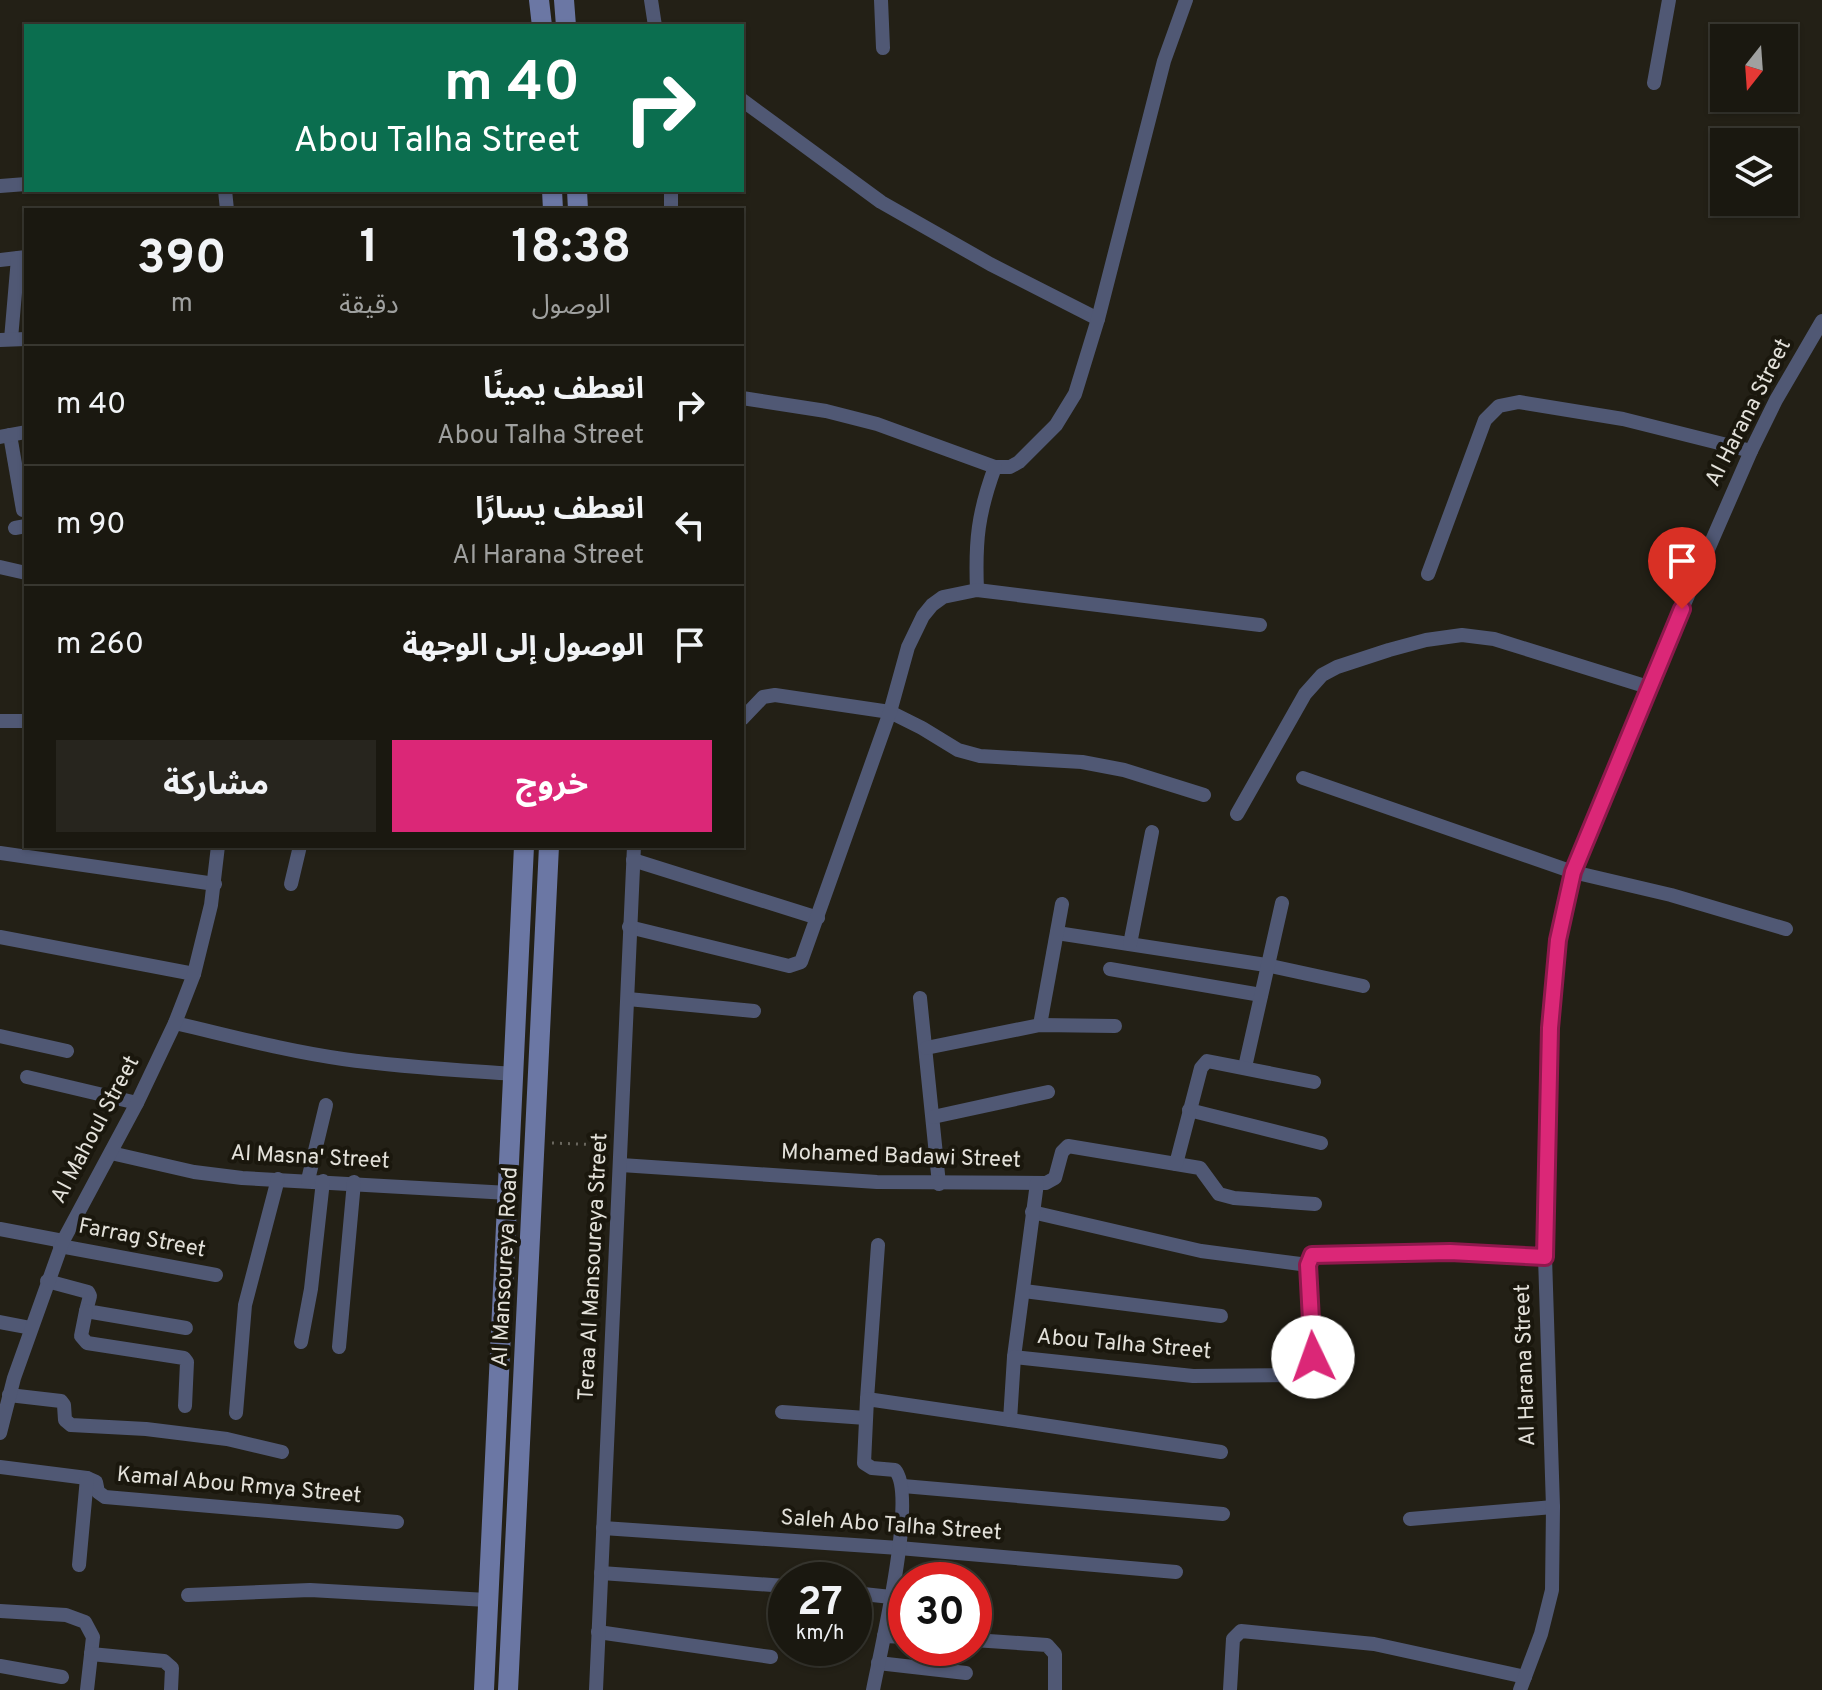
<!DOCTYPE html>
<html lang="ar">
<meta charset="utf-8">
<style>
:root{--surface:#1a1810;--page:#27251e;--text:#f1f3f6;--muted:#9fa09f;--line:#383730;--accent:#db2777}
body{margin:0;font-family:Overpass,"Noto Sans Arabic",sans-serif;background:var(--page);color:var(--text);direction:rtl;height:100vh;display:flex;flex-direction:column;font-size:30px;white-space:nowrap}
*{box-sizing:border-box;margin:0}
p{font-size:26px;color:var(--muted)}
.icon{flex:none;width:44px;height:44px;fill:none;stroke:currentColor;stroke-width:2;stroke-linecap:round;stroke-linejoin:round}
.map{position:relative;flex:1;overflow:hidden;direction:ltr}
.details{position:absolute;left:24px;top:208px;width:720px;height:640px;display:flex;flex-direction:column;background:var(--surface);border-radius:0px;box-shadow:0 2px 6px #0004,0 0 0 2px var(--line);direction:rtl}
.details>*{flex:none}
.hud{position:absolute;left:24px;top:24px;width:720px;height:168px;border-radius:0px;box-shadow:0 2px 6px #0004,0 0 0 2px var(--line);direction:rtl;background:#0b6e4f;color:#fff;overflow:hidden}
.needle{width:52px;rotate:197deg}
.buttons{position:absolute;left:1710px;top:24px;display:grid;gap:16px}
.buttons a{display:grid;place-items:center;width:88px;height:88px;border-radius:0px;background:var(--surface);box-shadow:0 2px 6px #0004,0 0 0 2px var(--line);font-size:40px}
.speed{position:absolute;left:768px;top:1562px;display:flex;gap:16px;font-size:40px;font-weight:700;text-align:center}
.speed>*{display:grid;place-content:center;width:104px;height:104px;border-radius:50%;background:var(--surface);box-shadow:0 2px 6px #0004,0 0 0 2px var(--line);line-height:1}
.speed small{font-size:20px;font-weight:400}
.speed .limit{border:12px solid #d22;background:#fff;color:#111}
.pin{position:absolute;display:grid;place-items:center;width:68px;height:68px;color:#fff;margin:-82px -34px;border-radius:50% 50% 50% 0;rotate:-45deg;box-shadow:0 0 8px #0007}
.pin .icon{rotate:45deg}
.me{position:absolute;width:88px;margin:-44px;rotate:357deg;stroke-linejoin:round;filter:drop-shadow(0 0 6px #0008)}
.turn{display:flex;align-items:center;gap:28px;height:168px;padding:0 32px;font-size:36px}
.turn .icon{width:104px;height:104px;stroke-width:2.5}
.turn b{display:block;font-size:56px;line-height:68px}
.eta{display:flex;justify-content:space-evenly;align-items:center;height:136px;text-align:center}
.eta b{font-size:48px;font-weight:700;line-height:56px}
.cta{display:flex;gap:16px;margin-top:auto;padding:16px 32px}
.cta a{flex:1;height:92px;border-radius:0px;background:var(--accent);color:#fff;font-size:32px;font-weight:700;line-height:92px;text-align:center}
.cta a+a{background:var(--page);color:var(--text)}
ul{padding:0;list-style:none}
li{display:flex;align-items:center;gap:24px;height:120px;padding:0 32px;border-top:2px solid var(--line)}
li div{flex:1}
li b{display:block;font-size:30px}
li em{font-style:normal}
.map>svg:first-child{display:block}
.lines{fill:none;stroke-linecap:round;stroke-linejoin:round}
.path{stroke:#6a675e;stroke-width:3;stroke-dasharray:2 6;stroke-linecap:butt}
.minor{stroke:#505874;stroke-width:14}
.secondary{stroke:#6b77a4;stroke-width:20}
.route-casing{stroke:#8e194d;stroke-width:20}
.route{stroke:#db2777;stroke-width:14}
.labels{text-anchor:middle;dominant-baseline:central;stroke-width:8;stroke-linejoin:round;paint-order:stroke}
.street-label{font-size:22px;fill:#e3e1da;stroke:#1a170d}
</style>
<div class="map">
<svg width="1822" height="1690" viewBox="0 0 1822 1690">
<rect width="100%" height="100%" fill="#232016"/>
<g class="lines">
<!-- path -->
<polyline class="path" points="552,1143 605,1145"/>
<!-- minor -->
<g class="minor">
<polyline points="651,0 655,26"/>
<polyline points="881,0 883,48"/>
<polyline points="1654,83 1669,0"/>
<polyline points="742,100 881,202 990,264 1098,319"/>
<polyline points="0,186 26,184"/>
<polyline points="225,190 227,210"/>
<polyline points="671,190 671,210"/>
<polyline points="0,260 26,257"/>
<polyline points="11,339 18,258"/>
<polyline points="0,340 26,339"/>
<polyline points="742,398 826,411 877,424 995,467 1010,467 1019,462 1056,425 1075,394 1098,319 1164,61 1186,0"/>
<polyline points="10,435 23,510"/>
<polyline points="0,437 26,432"/>
<polyline points="15,528 26,526"/>
<polyline points="0,567 26,573"/>
<polyline points="1428,574 1485,420 1499,406 1519,402 1623,419 1751,451"/>
<path d="M977,590C975,541 978,513 995,467"/>
<polyline points="742,719 763,697 775,695 890,712 922,728 958,750 980,756 1082,762 1124,770 1204,795"/>
<polyline points="0,721 26,721"/>
<polyline points="1303,778 1573,872 1671,895 1786,929"/>
<polyline points="1237,814 1305,694 1322,675 1337,667 1389,650 1426,640 1462,635 1494,639 1648,687"/>
<polyline points="0,853 215,884"/>
<polyline points="633,860 818,918"/>
<polyline points="291,884 300,846"/>
<polyline points="629,927 789,966 801,962 890,712 908,647 923,616 932,605 943,597 977,590 1260,625"/>
<polyline points="1057,933 1266,965 1363,986"/>
<polyline points="0,937 194,974"/>
<polyline points="1130,944 1152,832"/>
<polyline points="1110,969 1261,995"/>
<polyline points="920,998 939,1184"/>
<polyline points="628,999 754,1011"/>
<path d="M175,1023C231,1036 286,1051 343,1059C400,1067 457,1070 514,1074"/>
<polyline points="1040,1025 1062,904"/>
<polyline points="0,1036 67,1051"/>
<polyline points="926,1048 1040,1025 1115,1026"/>
<polyline points="1245,1067 1282,903"/>
<polyline points="27,1077 137,1103"/>
<polyline points="1189,1110 1321,1143"/>
<polyline points="933,1117 1048,1092"/>
<polyline points="111,1153 194,1172 242,1178 509,1193"/>
<polyline points="1176,1164 1200,1168 1219,1194 1234,1198 1315,1204"/>
<polyline points="621,1165 877,1182 1046,1183 1055,1178 1062,1152 1068,1146 1176,1164 1201,1068 1207,1061 1314,1082"/>
<polyline points="308,1180 326,1105"/>
<polyline points="1032,1212 1201,1251 1308,1265"/>
<polyline points="0,1229 63,1241"/>
<polyline points="60,1246 216,1275"/>
<polyline points="47,1281 88,1292 90,1296 86,1311 186,1328"/>
<polyline points="1024,1291 1221,1316"/>
<polyline points="86,1311 81,1336 87,1343 184,1358 187,1362 185,1406"/>
<polyline points="0,1322 31,1328"/>
<polyline points="301,1342 311,1289 323,1181"/>
<polyline points="339,1347 354,1182"/>
<polyline points="1014,1357 1037,1183"/>
<polyline points="9,1395 61,1401 64,1405 65,1420 71,1425 146,1429 227,1439 282,1452"/>
<polyline points="867,1399 878,1245"/>
<polyline points="782,1412 866,1418"/>
<polyline points="236,1413 245,1305 278,1179"/>
<polyline points="1010,1420 1221,1452"/>
<polyline points="0,1433 14,1378 63,1241 137,1103 175,1023 194,974 211,905 218,846"/>
<polyline points="0,1467 87,1478 96,1482 98,1492 105,1497 397,1522"/>
<polyline points="903,1486 1223,1514"/>
<polyline points="1410,1519 1553,1507"/>
<polyline points="603,1528 899,1548 1176,1572"/>
<polyline points="79,1565 87,1478"/>
<polyline points="601,1573 786,1586"/>
<polyline points="854,1593 891,1597"/>
<polyline points="188,1595 310,1590 487,1600"/>
<polyline points="0,1611 66,1615 85,1622 93,1637 87,1690"/>
<polyline points="598,1632 771,1657"/>
<polyline points="884,1636 906,1637"/>
<polyline points="974,1640 1047,1645 1055,1654 1055,1690"/>
<polyline points="91,1654 164,1661 172,1668 171,1690"/>
<polyline points="878,1663 966,1673"/>
<polyline points="0,1666 62,1677"/>
<polyline points="596,1690 634,846"/>
<path d="M873,1690C880,1653 918,1495 895,1470L872,1468L864,1463L867,1399L1010,1420L1014,1357L1193,1376L1303,1375L1310,1372L1312,1367L1308,1265L1312,1255L1450,1252L1545,1257"/>
<polyline points="1230,1690 1233,1639 1241,1631 1374,1644 1525,1677"/>
<polyline points="1520,1690 1541,1634 1552,1590 1553,1507 1545,1257 1550,1028 1558,940 1573,872 1648,687 1751,451 1776,400 1822,321"/>
</g>
<!-- secondary -->
<g class="secondary">
<polyline points="539,0 542,26"/>
<polyline points="564,0 566,26"/>
<polyline points="552,190 553,210"/>
<polyline points="577,190 578,210"/>
<polyline points="484,1690 524,846"/>
<polyline points="508,1690 549,846"/>
</g>
</g>
<g class="lines">
<defs>
<polyline id="route" points="1313,1357 1308,1265 1312,1255 1450,1252 1545,1257 1550,1028 1558,940 1573,872 1682,609"/>
</defs>
<!-- route casing -->
<use href="#route" class="route-casing"/>
<!-- route -->
<use href="#route" class="route"/>
</g>
<g class="labels">
<!-- street labels -->
<g class="street-label">
<text transform="translate(1749 413) rotate(-63)">Al Harana Street</text>
<text transform="translate(96 1130) rotate(-62)">Al Mahoul Street</text>
<text transform="translate(901 1157) rotate(2)">Mohamed Badawi Street</text>
<text transform="translate(310 1158) rotate(3)">Al Masna' Street</text>
<text transform="translate(142 1239) rotate(11)">Farrag Street</text>
<text transform="translate(506 1267) rotate(-87)">Al Mansoureya Road</text>
<text transform="translate(594 1267) rotate(-87)">Teraa Al Mansoureya Street</text>
<text transform="translate(1124 1345) rotate(5)">Abou Talha Street</text>
<text transform="translate(1526 1365) rotate(-92)">Al Harana Street</text>
<text transform="translate(239 1486) rotate(5)">Kamal Abou Rmya Street</text>
<text transform="translate(891 1526) rotate(4)">Saleh Abo Talha Street</text>
</g>
</g>
</svg>
<div class="buttons">
<a><svg class="needle" viewBox="-14 -14 28 28"><path d="M0-13l5 13h-10z" fill="#e53935"/><path d="M0 13l5-13h-10z" fill="#9fa09f"/></svg></a>
<a><svg class="icon" aria-label="layers" viewBox="0 0 24 24"><path d="M12 4l9 5-9 5-9-5zM3 14l9 5 9-5"/></svg></a>
</div>
<div class="speed"><div>27<small>km/h</small></div><div class="limit">30</div></div>
<div class="pin" style="left:1682px;top:609px;background:#d93025"><svg class="icon" aria-label="arrive" viewBox="0 0 24 24"><path d="M6 21V4h12l-3 4 3 4H6"/></svg></div>
<svg class="me" style="left:1313px;top:1357px" viewBox="-20 -20 40 40"><circle r="19" fill="#fff"/><path d="M0-13L10 11 0 6-10 11z" fill="#db2777"/></svg>
<div class="hud">
<div class="turn"><svg class="icon" aria-label="right" viewBox="0 0 24 24"><path d="M7 20v-9h11M14 6l5 5-5 5"/></svg><div><b>40 m</b>Abou Talha Street</div></div>
</div>
<section class="details">
<div class="eta">
<div><b>18:38</b><p>الوصول</p></div>
<div><b>1</b><p>دقيقة</p></div>
<div><b>390</b><p>m</p></div>
</div>
<ul>
<li><svg class="icon" aria-label="right" viewBox="0 0 24 24"><path d="M7 20v-9h11M14 6l5 5-5 5"/></svg><div><b>انعطف يمينًا</b><p>Abou Talha Street</p></div><em>40 m</em></li>
<li><svg class="icon" aria-label="left" viewBox="0 0 24 24"><path d="M17 20v-9H6M10 6l-5 5 5 5"/></svg><div><b>انعطف يسارًا</b><p>Al Harana Street</p></div><em>90 m</em></li>
<li><svg class="icon" aria-label="arrive" viewBox="0 0 24 24"><path d="M6 21V4h12l-3 4 3 4H6"/></svg><div><b>الوصول إلى الوجهة</b></div><em>260 m</em></li>
</ul>
<div class="cta"><a>خروج</a><a>مشاركة</a></div>
</section>
</div>
